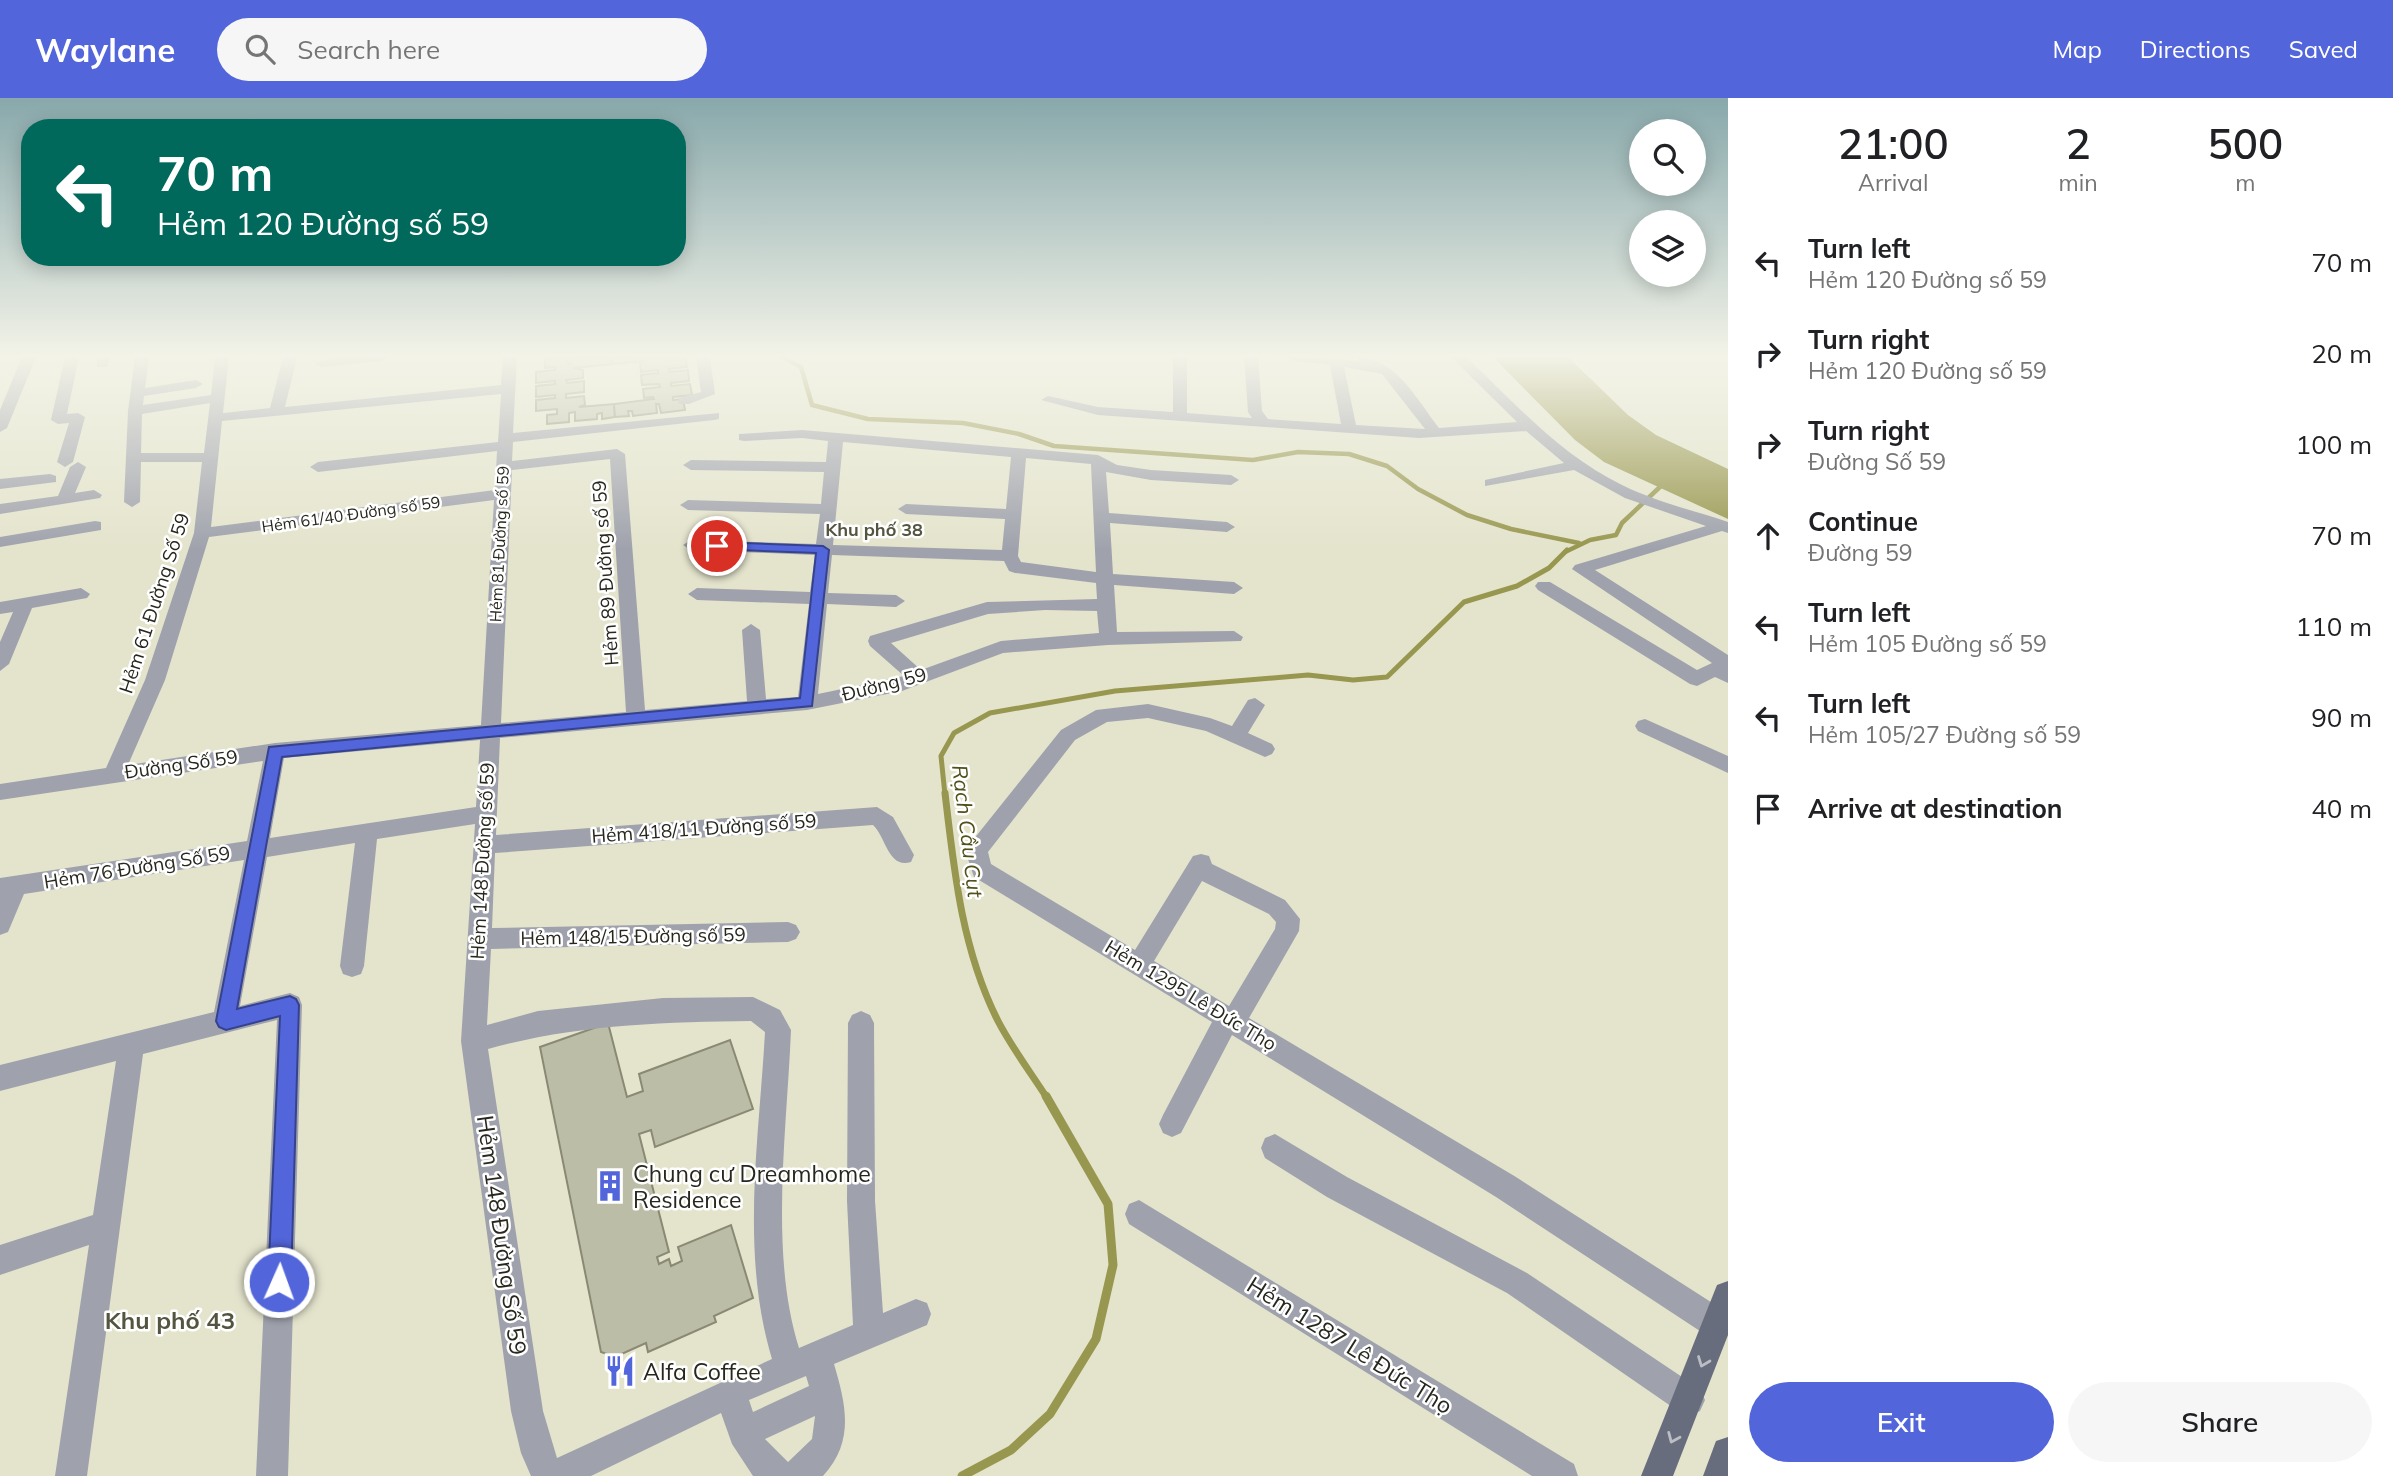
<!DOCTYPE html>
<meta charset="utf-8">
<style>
:root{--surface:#fff;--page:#f6f6f6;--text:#202124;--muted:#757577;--accent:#5265da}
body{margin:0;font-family:Mulish,sans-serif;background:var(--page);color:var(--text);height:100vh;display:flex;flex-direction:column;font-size:26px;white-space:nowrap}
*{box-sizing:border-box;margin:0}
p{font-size:23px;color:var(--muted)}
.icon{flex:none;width:38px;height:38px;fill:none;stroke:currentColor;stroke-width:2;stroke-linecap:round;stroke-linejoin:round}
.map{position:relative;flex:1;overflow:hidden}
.panel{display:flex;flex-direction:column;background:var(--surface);width:665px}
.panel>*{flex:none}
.banner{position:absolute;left:21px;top:21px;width:665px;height:147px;border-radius:28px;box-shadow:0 4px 18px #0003;background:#00695c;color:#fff;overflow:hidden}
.fabs{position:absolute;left:1629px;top:21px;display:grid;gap:14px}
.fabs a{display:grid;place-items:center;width:77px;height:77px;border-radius:50%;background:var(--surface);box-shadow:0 4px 18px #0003;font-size:35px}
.pin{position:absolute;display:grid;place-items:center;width:60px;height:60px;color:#fff;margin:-30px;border:4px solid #fff;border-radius:50%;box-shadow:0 2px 7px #0007}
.me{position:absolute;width:77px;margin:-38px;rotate:2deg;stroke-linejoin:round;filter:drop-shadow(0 0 5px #0008)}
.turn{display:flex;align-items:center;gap:24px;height:147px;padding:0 21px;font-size:32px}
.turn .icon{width:91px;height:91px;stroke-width:2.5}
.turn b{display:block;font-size:49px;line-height:60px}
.eta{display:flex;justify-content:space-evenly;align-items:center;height:119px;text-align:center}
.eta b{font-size:42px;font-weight:600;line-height:49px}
.action{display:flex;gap:14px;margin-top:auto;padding:14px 21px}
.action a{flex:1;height:80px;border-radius:42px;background:var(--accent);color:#fff;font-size:28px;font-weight:600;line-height:80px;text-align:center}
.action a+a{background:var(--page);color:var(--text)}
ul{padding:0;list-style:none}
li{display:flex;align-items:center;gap:21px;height:91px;padding:0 21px}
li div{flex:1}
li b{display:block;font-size:26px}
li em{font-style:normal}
header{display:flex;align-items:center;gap:42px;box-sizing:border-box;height:98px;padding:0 35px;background:var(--accent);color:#fff}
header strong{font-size:33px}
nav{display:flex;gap:38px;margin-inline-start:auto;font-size:24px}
.search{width:490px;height:63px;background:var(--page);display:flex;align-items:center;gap:18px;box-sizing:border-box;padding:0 24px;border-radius:38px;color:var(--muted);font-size:26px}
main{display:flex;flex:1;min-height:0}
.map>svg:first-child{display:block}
.water{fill:#98974f}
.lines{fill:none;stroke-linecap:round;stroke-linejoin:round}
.stream-far3{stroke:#98974f;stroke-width:4.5}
.stream-far2{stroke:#98974f;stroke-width:5}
.stream-far1{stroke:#98974f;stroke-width:7}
.stream{stroke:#98974f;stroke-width:9}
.building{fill:#bcbda6;stroke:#8a8a74;stroke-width:2}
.minor{fill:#9fa2ac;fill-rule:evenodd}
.major{fill:#686d7e;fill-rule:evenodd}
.oneway{stroke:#bbbdc5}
.route{fill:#5265da;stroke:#35428e;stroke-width:2}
.labels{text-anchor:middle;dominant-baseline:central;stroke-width:5;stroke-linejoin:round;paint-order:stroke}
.far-street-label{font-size:16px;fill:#27271e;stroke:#fff}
.far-neighbourhood-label{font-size:18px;font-weight:bold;fill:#545540;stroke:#fff}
.street-label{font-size:19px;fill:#27271e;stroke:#fff}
.water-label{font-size:21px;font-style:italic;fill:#515019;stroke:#fff}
.near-poi-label{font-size:23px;fill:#27271e;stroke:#fff;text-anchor:start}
.near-street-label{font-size:23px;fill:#27271e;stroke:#fff}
.near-neighbourhood-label{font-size:24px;font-weight:bold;fill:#545540;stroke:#fff}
</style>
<header>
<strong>Waylane</strong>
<div class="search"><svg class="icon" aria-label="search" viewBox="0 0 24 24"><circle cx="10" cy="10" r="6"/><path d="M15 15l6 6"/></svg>Search here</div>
<nav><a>Map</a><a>Directions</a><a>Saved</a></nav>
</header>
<main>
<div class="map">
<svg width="1728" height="1378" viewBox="0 0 1728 1378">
<rect width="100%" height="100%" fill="#e4e4cd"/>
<!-- water -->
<polygon class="water" points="1493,259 1568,259 1628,317 1656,337 1728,371 1728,421 1604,364 1575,342"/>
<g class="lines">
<!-- stream-far3 -->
<g class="stream-far3">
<polyline points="782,259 801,269 812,307 868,321 963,325 1019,336 1054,348 1253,362 1298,354 1349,356 1387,368 1418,391 1467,417 1511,431 1579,445"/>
<polyline points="1565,454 1590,442 1616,437 1622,425 1663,386"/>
</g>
<!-- stream-far2 -->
<polyline class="stream-far2" points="945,697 941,658 954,635 990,615 1115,593 1308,577 1353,582 1387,579 1464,504 1517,488 1549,470 1567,452"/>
<!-- stream-far1 -->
<path class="stream-far1" d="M945,695C954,773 962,852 998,923C1012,950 1031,975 1047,1000"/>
<!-- stream -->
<polyline class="stream" points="962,1378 1011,1352 1050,1316 1096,1241 1113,1167 1108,1106 1046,998"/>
</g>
<!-- building -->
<g class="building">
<polygon points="568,259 568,266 571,266 571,259 611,259 612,266 573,270 583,272 583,280 566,282 567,285 584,283 584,294 566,296 566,300 584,298 585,307 579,309 614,306 615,319 602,321 602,315 597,316 597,321 575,323 575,314 569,315 569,324 547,326 547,317 557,316 557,311 536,313 536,302 555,300 555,297 536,299 536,288 555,286 555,283 536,285 536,274 555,272 555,269 545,270 545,261"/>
<polygon points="611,259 685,260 687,269 669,271 669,274 688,272 689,283 671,285 671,288 690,286 692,297 673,299 673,302 683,301 685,312 661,315 659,306 656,306 657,315 633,318 632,313 628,313 629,318 615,319 614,306 654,301 653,299 644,300 643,291 660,289 659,286 642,287 641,277 658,275 658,272 641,274 640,265 645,263 612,266"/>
<polygon points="608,925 627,999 643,993 639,976 730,942 753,1011 655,1049 651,1032 639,1036 669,1154 657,1159 659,1166 669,1161 671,1168 682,1163 678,1149 731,1127 753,1200 714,1218 716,1224 648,1254 646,1245 615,1259 601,1254 540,949"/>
</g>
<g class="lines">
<!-- minor -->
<g class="minor">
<polygon points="22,259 36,259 7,330 0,334 0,312"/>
<polygon points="65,259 79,259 67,316 78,315 85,319 73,364 65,369 57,364 69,325 58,326 51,322"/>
<polygon points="97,259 111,259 107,269 97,269"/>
<path d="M135,259H149L145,290L196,282L203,286L196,290L144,298L143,307L211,297L215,259H229L223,315L270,310L283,259H297L285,309L501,287L503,259H517L513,335L719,315V321L714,322L513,344L512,363L617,351L625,356L645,612L747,603L742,532L751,526L760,532L766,601L798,599L809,506L697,502L688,496L697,490L810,494L815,457L691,452L683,447L691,442L816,446L820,416L688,412L680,407L688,402L821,406L824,374L691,372L683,367L691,362L826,364L828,343L802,340L744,343L739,342V336L802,332L1098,357L1117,367L1151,372L1231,377L1239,382L1231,387L1151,382L1106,374L1109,415L1227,424L1235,429L1227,434L1110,425L1113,476L1234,484L1243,490L1234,496L1114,487L1117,534L1234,533L1243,539L1241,543L1108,547L1003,555L902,593L807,612L500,640L496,737L877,709L893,719L914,757L911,764C888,771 886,739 873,727L495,755L492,830L788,824L796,827L800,834L796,841L788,844L491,851L487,927L538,913L663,900L753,899L780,912L791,932C787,1032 769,1155 799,1250L853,1227L847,1103L848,925L852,917L861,913L870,917L874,925L875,1103L883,1215L916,1201L927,1205L931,1216L927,1227L834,1266C846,1307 855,1343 823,1378H753L732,1346L721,1315L591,1378H531L521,1355L511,1313L461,943L475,726L377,741L364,868L361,876L352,879L343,876L340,868L355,745L267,759L240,908L290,895L299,899L302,907L288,1378H256L277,922L143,956L87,1378H55L89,1147L0,1177V1147L93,1117L116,963L0,993V967L214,914L244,762L24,796L8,834L0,837V780L247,743L263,663L0,702V686L106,670L145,582L194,435L202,364H141L140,404L132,409L124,404L128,313ZM501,296L498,344L318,364L310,369L318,374L497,353L495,392L211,429L222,323ZM210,305L204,355H141L142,316ZM843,344L1011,359L1006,411L906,406L898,411L906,416L1005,421L1002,452L833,447ZM1026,360L1091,366L1096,474L1021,464L1018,458ZM610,361L626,614L501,625L512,372ZM494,402L481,627L275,645L128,667L165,582L209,439ZM832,457L1004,463L1009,473L1015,475L1096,485L1097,501L987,504L870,538L868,543L870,548L904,578L818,596L827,506L896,509L905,503L896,497L828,495ZM1045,512L1097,513L1099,535L1001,543L921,572L891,545L988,516ZM480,642L476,709L270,740L284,660ZM751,923L765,934C759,1043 740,1155 772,1261L557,1360L543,1313L488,951C574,927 662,924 751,923ZM806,1278L809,1288L753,1314L749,1302ZM815,1318L812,1341L788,1364L765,1341Z"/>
<polygon points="340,259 389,259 382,263 321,269 314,265"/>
<polygon points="696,259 710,259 715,296 689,306 679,306 679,300 701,294"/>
<path d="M1173,259H1187V315L1252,320L1248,314L1244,259H1258L1262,313L1268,321L1341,326L1330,267L1294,263L1287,259L1360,263L1356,259C1396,259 1417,302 1439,330L1517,324L1451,259H1466C1515,305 1560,357 1622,387C1656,404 1693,412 1728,424V435L1722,433L1595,472L1728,557V585L1715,579L1697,588L1690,586L1538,492L1535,488L1538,484H1550L1697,572L1712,565L1572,471L1575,467L1706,428L1625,400L1574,372L1485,388V382L1564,365L1526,333L1419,340L1098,317L1041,302L1048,298L1098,309L1173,314ZM1344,269L1382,276L1425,331L1356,327Z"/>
<polygon points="78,364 86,369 75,395 94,392 102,397 100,400 0,416 0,406 58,398 70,369"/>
<polygon points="50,376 56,378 56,384 0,391 0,381"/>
<polygon points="95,423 101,424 101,432 0,449 0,439"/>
<polygon points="81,490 90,496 87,500 32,510 9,566 0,573 0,544 13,514 0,516 0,504"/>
<path d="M1255,600L1265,607L1248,635L1272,646L1275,651L1272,656L1265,659L1206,633L1148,620L1107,624L1075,642L988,754L991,766L1135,852L1193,758L1201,756L1209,758L1212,766L1285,802L1300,821L1299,833L1249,920L1516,1079L1728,1215V1237L1717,1241L1706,1237L1496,1099L1232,937L1181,1035L1172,1039L1163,1035L1159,1026L1163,1017L1212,924L974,779L965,752L1061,632L1096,612L1148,606L1210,620L1232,628L1248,602ZM1202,783L1269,816L1276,824L1275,831L1229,908L1154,863Z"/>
<polygon points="1645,621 1728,658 1728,675 1638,633 1635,628 1638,623"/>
<polygon points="1275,1036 1347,1079 1527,1175 1700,1291 1705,1302 1700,1313 1689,1318 1678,1313 1507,1195 1327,1099 1265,1060 1261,1050 1265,1040"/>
<polygon points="1139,1102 1574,1366 1578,1378 1532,1378 1129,1126 1125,1116 1129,1106"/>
</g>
<!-- major -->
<g class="major">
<polygon points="1728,1183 1728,1237 1673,1378 1641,1378 1717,1187"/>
<polygon points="1728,1339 1728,1378 1703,1378 1716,1343"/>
</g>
</g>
<!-- one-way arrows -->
<defs><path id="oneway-chevron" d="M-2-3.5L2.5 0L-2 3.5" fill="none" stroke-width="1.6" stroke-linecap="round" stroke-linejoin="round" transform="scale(1.75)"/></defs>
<g class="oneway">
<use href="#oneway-chevron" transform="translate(1703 1264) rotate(111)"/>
<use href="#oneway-chevron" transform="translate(1673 1340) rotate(113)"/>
</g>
<!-- sky -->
<linearGradient id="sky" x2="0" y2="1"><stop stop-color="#88a8ab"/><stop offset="0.57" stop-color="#f3f3e8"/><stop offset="1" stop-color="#f3f3e8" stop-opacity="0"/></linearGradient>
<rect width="1728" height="452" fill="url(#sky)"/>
<!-- route -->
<polygon class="route" points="717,444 823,448 829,452 812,608 282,659 237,911 290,898 296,901 299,907 291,1184 287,1192 279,1195 271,1192 268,1184 280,918 226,932 219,929 216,923 269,649 800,600 816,455 713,451 713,445"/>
<!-- icons -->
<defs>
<symbol id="building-bare" viewBox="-9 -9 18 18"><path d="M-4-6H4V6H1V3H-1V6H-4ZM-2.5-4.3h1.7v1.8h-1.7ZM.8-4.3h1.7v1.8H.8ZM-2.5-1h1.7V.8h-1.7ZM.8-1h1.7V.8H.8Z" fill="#5265da" stroke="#fff" stroke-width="2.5" paint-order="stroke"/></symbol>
<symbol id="restaurant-bare" viewBox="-9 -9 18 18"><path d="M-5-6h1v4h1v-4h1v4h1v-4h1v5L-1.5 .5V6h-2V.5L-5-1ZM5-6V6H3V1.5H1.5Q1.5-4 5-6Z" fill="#5265da" stroke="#fff" stroke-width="2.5" paint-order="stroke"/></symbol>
</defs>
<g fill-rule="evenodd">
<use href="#building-bare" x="588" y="1066" width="44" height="44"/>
<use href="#restaurant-bare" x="598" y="1251" width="44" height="44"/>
</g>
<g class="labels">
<!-- far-street labels -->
<g class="far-street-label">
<text transform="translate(351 416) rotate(-8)">Hẻm 61/40 Đường số 59</text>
<text transform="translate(499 446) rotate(-87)">Hẻm 81 Đường số 59</text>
</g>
<!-- far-neighbourhood labels -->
<g class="far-neighbourhood-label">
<text x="874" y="431">Khu phố 38</text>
</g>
<!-- street labels -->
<g class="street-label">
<text transform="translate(605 475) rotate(-94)">Hẻm 89 Đường số 59</text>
<text transform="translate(154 505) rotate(-72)">Hẻm 61 Đường Số 59</text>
<text transform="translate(884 586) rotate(-14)">Đường 59</text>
<text transform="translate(181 666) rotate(-8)">Đường Số 59</text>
<text transform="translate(704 730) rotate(-4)">Hẻm 418/11 Đường số 59</text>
<text transform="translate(482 763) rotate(-87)">Hẻm 148 Đường số 59</text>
<text transform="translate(137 769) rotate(-9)">Hẻm 76 Đường Số 59</text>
<text transform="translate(633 838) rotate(-1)">Hẻm 148/15 Đường số 59</text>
<text transform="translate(1191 897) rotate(31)">Hẻm 1295 Lê Đức Thọ</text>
</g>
<!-- water labels -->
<g class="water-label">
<text transform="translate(968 733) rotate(83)">Rạch Cầu Cụt</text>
</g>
<!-- near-poi labels -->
<g class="near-poi-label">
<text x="633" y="1075">Chung cư Dreamhome<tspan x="633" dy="26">Residence</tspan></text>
<text x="643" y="1273">Alfa Coffee</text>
</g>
<!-- near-street labels -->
<g class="near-street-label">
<text transform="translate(502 1137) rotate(82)">Hẻm 148 Đường Số 59</text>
<text transform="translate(1350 1247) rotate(32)">Hẻm 1287 Lê Đức Thọ</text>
</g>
<!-- near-neighbourhood labels -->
<g class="near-neighbourhood-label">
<text x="170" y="1222">Khu phố 43</text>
</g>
</g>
</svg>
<div class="fabs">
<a><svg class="icon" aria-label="search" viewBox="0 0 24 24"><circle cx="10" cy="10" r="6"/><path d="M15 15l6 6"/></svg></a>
<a><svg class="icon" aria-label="layers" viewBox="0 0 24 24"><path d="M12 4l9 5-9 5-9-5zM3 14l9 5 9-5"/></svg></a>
</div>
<div class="pin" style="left:717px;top:448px;background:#d93025"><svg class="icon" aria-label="arrive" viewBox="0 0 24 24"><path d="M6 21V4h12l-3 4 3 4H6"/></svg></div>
<svg class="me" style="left:279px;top:1184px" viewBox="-20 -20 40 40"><circle r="17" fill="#5265da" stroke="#fff" stroke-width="3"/><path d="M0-11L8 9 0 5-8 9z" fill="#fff"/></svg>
<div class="banner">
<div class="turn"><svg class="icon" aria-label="left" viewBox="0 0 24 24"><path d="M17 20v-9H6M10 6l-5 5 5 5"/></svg><div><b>70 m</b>Hẻm 120 Đường số 59</div></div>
</div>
</div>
<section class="panel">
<div class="eta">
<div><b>21:00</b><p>Arrival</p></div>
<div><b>2</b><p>min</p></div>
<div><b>500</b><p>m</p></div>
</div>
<ul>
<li><svg class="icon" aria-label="left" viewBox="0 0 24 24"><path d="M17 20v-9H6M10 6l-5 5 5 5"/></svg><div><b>Turn left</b><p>Hẻm 120 Đường số 59</p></div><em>70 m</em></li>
<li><svg class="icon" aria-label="right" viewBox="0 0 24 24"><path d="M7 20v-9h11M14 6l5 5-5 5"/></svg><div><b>Turn right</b><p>Hẻm 120 Đường số 59</p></div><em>20 m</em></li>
<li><svg class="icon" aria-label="right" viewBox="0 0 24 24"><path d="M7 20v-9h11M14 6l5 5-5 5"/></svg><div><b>Turn right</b><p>Đường Số 59</p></div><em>100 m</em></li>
<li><svg class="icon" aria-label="ahead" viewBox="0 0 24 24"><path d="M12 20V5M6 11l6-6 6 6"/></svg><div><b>Continue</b><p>Đường 59</p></div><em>70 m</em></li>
<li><svg class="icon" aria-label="left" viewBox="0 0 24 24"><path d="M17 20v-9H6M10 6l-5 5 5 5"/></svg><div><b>Turn left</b><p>Hẻm 105 Đường số 59</p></div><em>110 m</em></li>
<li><svg class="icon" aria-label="left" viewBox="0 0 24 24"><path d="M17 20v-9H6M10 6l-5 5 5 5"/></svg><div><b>Turn left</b><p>Hẻm 105/27 Đường số 59</p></div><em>90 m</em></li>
<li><svg class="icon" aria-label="arrive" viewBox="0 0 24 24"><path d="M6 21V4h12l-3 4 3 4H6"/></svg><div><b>Arrive at destination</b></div><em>40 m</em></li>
</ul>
<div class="action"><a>Exit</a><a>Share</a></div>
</section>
</main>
